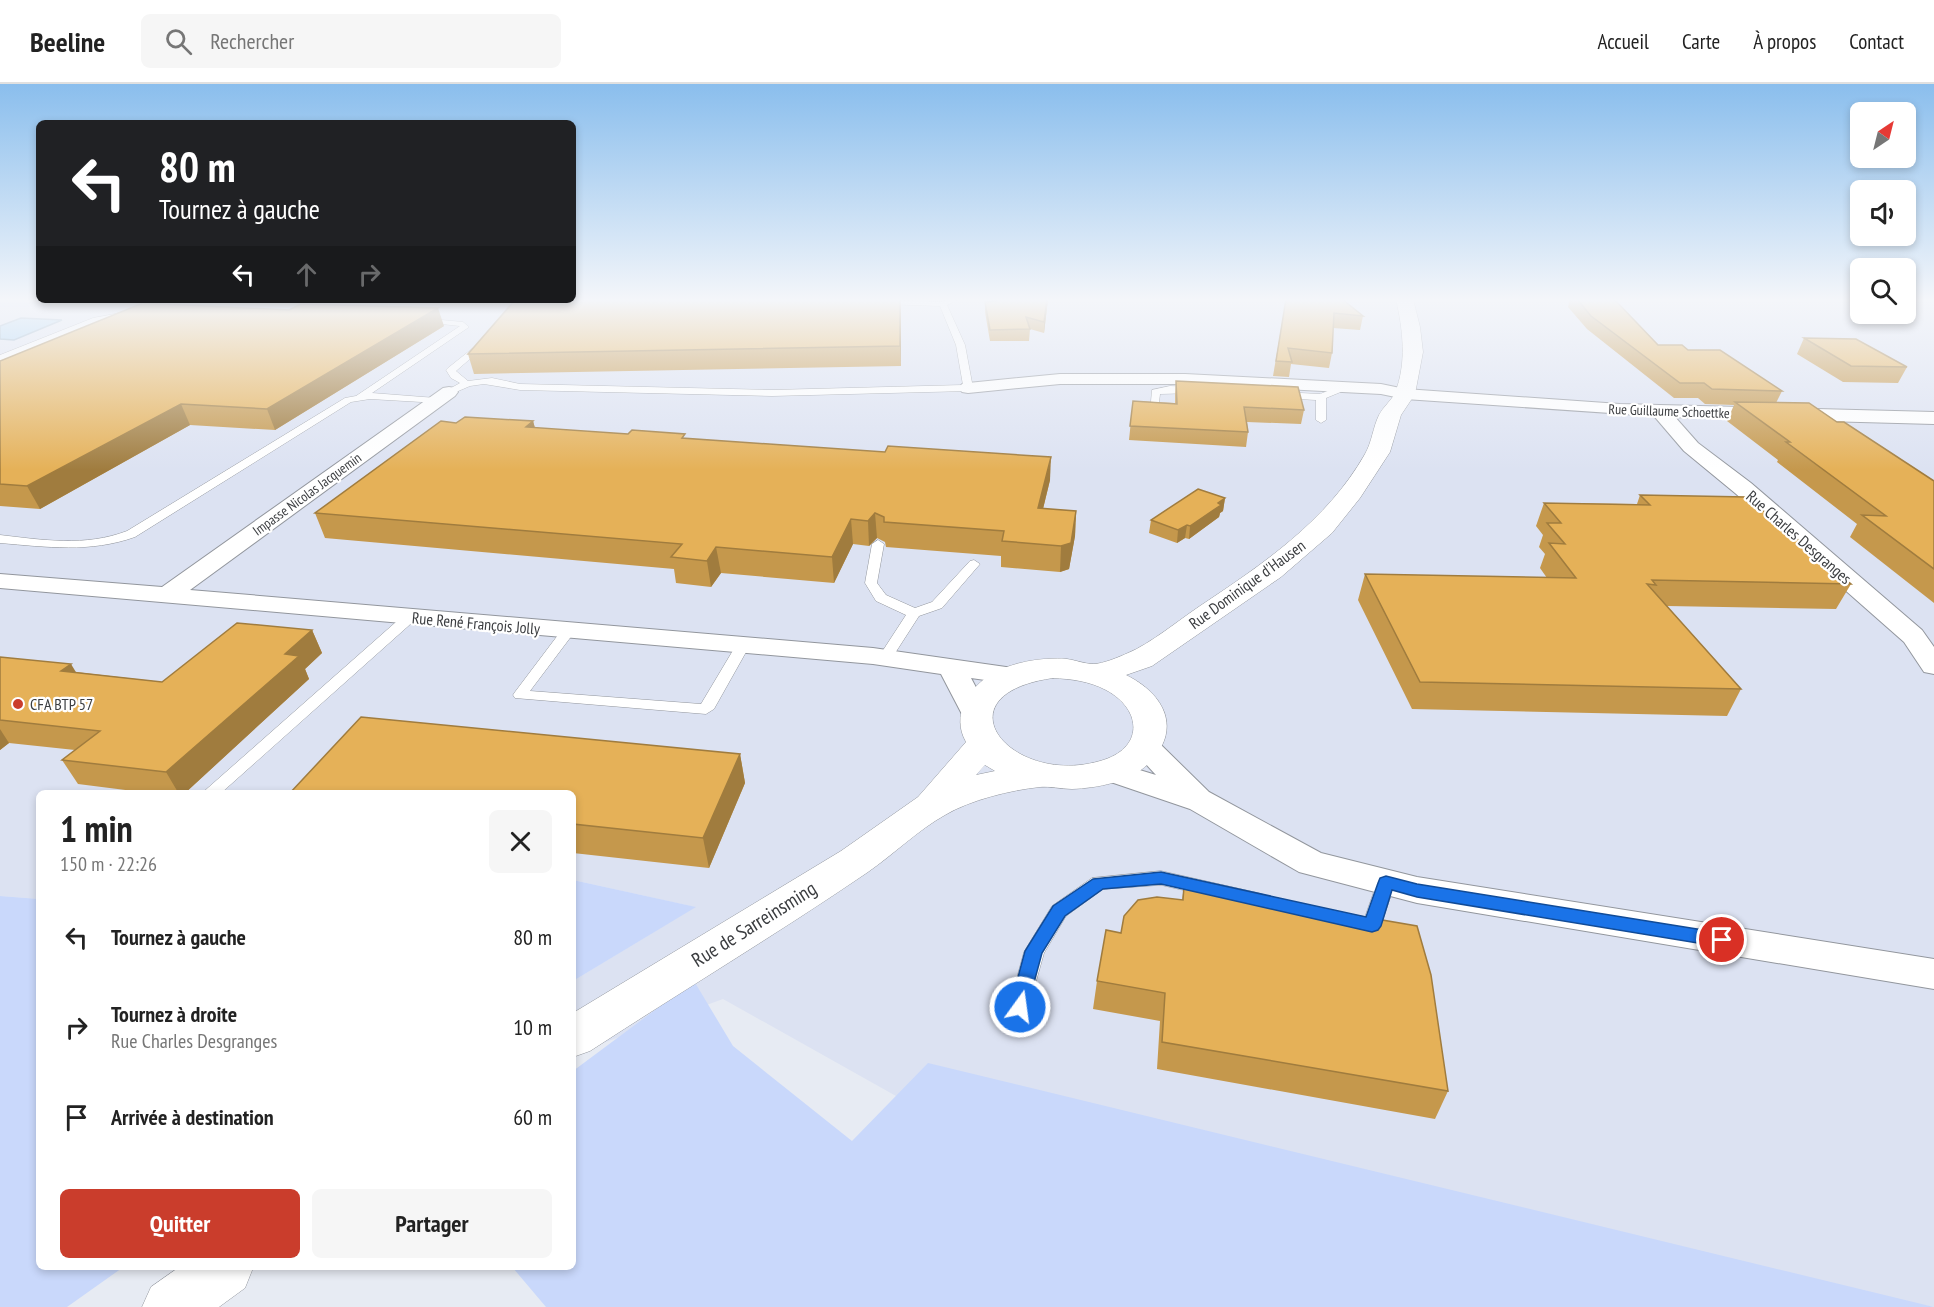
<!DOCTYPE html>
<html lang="fr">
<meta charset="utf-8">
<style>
:root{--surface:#fff;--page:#f6f6f6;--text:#222;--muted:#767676;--line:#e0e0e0;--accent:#ca3d2c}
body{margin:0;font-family:"PT Sans Narrow",sans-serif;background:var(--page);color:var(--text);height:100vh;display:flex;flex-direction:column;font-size:22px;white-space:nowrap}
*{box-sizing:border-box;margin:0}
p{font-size:20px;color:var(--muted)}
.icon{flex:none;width:33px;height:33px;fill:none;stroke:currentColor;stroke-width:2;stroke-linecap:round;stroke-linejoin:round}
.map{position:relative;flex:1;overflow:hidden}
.side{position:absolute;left:36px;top:706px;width:540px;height:480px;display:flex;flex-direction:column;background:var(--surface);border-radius:9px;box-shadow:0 3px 9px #0003}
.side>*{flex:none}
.top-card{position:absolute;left:36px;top:36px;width:540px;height:183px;border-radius:9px;box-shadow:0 3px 9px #0003;background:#202124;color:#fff;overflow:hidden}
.needle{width:39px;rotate:35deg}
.fabs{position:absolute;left:1850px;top:18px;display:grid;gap:12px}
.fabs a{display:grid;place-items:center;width:66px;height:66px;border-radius:9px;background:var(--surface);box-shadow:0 3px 9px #0003;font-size:30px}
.pin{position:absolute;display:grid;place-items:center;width:51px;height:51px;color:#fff;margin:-26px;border:3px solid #fff;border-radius:50%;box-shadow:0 2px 6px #0007}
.me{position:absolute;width:66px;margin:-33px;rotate:14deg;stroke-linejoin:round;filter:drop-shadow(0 0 4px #0008)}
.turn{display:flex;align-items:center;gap:21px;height:126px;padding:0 24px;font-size:27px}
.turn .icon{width:78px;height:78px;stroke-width:2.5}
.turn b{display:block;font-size:42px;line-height:51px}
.lanes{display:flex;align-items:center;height:57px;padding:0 24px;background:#0003;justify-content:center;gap:30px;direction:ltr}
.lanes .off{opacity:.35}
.round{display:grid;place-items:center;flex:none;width:63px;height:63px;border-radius:9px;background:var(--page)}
.headline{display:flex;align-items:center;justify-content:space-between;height:102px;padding:0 24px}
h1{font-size:36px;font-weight:700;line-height:45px}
.action{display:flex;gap:12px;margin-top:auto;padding:12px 24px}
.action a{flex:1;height:69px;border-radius:9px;background:var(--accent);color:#fff;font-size:24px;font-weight:700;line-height:69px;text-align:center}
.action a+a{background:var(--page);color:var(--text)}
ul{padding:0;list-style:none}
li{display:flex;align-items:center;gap:18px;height:90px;padding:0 24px}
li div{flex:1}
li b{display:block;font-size:22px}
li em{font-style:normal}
header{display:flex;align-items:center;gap:36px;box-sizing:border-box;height:84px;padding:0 30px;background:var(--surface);border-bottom:2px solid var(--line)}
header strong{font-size:28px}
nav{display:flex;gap:33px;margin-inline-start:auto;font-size:21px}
.search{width:420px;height:54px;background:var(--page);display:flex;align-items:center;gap:15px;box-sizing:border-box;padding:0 21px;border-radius:9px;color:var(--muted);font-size:22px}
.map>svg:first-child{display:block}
.built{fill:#dce2f2}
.green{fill:#c9d8fb}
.water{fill:#9ecef4;stroke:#80a2be;stroke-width:1.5}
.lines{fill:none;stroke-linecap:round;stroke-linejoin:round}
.service-casing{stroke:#92969d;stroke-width:1}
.minor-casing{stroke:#92969d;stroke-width:2}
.tertiary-casing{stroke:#92969d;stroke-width:1}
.service{fill:#fff;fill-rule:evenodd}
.minor{fill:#fff;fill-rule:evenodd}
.tertiary{fill:#fff;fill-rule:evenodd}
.wall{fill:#c5984c}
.shaded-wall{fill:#a07c3e}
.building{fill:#e5b158;stroke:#a07c3e;stroke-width:1.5}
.route{fill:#1a73e8;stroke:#114b97;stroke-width:1.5}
.poi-dot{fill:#ca3d2c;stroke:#fff;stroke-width:2}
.labels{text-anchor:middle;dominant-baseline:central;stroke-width:4.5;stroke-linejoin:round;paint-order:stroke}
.far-street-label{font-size:14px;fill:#3b3d40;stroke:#fff}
.street-label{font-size:16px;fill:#3b3d40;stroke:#fff}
.poi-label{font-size:16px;fill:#3b3d40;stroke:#fff;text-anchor:start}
.near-street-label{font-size:20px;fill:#3b3d40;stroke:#fff}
</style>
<header>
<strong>Beeline</strong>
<div class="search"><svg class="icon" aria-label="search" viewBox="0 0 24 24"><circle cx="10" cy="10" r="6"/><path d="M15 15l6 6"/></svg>Rechercher</div>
<nav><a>Accueil</a><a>Carte</a><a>À propos</a><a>Contact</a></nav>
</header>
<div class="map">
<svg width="1934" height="1223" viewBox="0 0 1934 1223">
<rect width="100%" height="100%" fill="#e7ebf3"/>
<!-- built -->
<polygon class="built" points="597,215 1860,215 1860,230 1905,230 1905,215 1934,215 1934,1223 912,1021 723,915 573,970 573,897 695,823 573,796 573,710 39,710 39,815 0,812 0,217 73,224 293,225"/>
<!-- green -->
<g class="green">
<polygon points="0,215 39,216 597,215 293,225 0,223"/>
<polygon points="573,796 696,823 573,897"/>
<polygon points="0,812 39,815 39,1184 122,1184 67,1223 0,1223"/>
<polygon points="694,897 733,962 852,1057 928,979 1934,1223 546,1223 513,1184 573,1184 573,987"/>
</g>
<!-- water -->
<polygon class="water" points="21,234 62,236 14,256 0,255 0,242"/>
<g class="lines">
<defs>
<g id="service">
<polygon points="948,215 959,215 947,221 965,261 973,304 968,307 772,312 520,306 484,300 470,302 449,311 444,308 460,299 451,294 446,286 448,284 483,256 486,257 486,261 456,287 468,297 492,294 520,300 772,306 963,301 956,261 940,222 881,220 877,218 881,216 942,218"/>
<polygon points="126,228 130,230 129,232 98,238 0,277 0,271 93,234"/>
<path d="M420,234L463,238L469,243L372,309L436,314L439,315V319L370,315L351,318L135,453C90,469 47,463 0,459V451C43,456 85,463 127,447L345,314L356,312L460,242L423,238L419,236Z"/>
<polygon points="1345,300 1350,303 1348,305 1326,314 1326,336 1321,339 1316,336 1316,316 1281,314 1276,311 1281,308 1320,310"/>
<polygon points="1170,302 1194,303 1199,306 1194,309 1160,310 1158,327 1150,329 1152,306"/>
<polygon points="878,456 884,460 877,499 886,511 915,524 932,518 970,477 974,476 980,480 942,524 919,532 890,577 885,578 878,574 906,531 876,517 865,499 872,460"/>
<polygon points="410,529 415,530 417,533 415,536 220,710 201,710 405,530"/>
<polygon points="569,542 576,546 530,607 701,620 738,558 748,558 750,561 714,625 706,630 515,614 513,611 515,608 564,543"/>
<polygon points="1161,787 1258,809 1265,811 1267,816 1265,821 1258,823 1161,801 1103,805 1066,832 1044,869 1022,947 1015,950 1008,947 1004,941 1024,868 1052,822 1092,794"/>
<polygon points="1386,792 1393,794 1395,799 1379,847 1372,849 1354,844 1351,839 1354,834 1365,833 1377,799 1379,794"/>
</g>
<g id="minor">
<polygon points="1060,290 1185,290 1381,300 1405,305 1620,320 1934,328 1934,340 1675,333 1698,359 1751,399 1922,546 1934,563 1934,590 1924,588 1904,558 1735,409 1684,367 1654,332 1405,315 1381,310 1185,300 1060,300 968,309 962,308 959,304 962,300 968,299"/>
<polygon points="449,303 455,304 458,308 455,312 190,506 873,564 1013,584 1023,586 1027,592 1023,598 1013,600 971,594 990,630 985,636 975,639 965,636 941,590 873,580 0,504 0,490 162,503 443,304"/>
<polygon points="1145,653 1156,656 1209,708 1321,769 1417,793 1934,875 1934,905 1417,819 1299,788 1190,725 1099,694 1094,687 1099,680 1110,677 1156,691 1130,663 1134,656"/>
</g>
<g id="tertiary">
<path d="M1396,215H1413L1420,243L1423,268L1415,310L1401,331L1390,368L1360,414L1332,449L1281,493L1152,582L1126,591C1165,610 1183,646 1148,680C1130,698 1097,704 1072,705C1061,705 1050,702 1040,703C1011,706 970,716 945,731C918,746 894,770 868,788C777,850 682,907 590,967L573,973V929L841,767L918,713L966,658C951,632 968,604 992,590C1012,578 1043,573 1067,575C1075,576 1085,580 1093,580C1103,580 1119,573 1128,569C1150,560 1179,536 1200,522C1263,480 1327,437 1365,370C1372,358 1373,343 1379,331C1383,323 1391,317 1395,309C1407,279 1403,246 1396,215ZM1053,594C1071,595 1089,597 1106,606C1143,626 1144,665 1100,677C1011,703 935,611 1053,594ZM985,681L995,687L976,691Z"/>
<polygon points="178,1184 253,1184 245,1204 219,1223 142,1223 151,1203"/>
</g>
</defs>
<!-- service casing -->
<use href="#service" class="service-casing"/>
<!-- minor casing -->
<use href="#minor" class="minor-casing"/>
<!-- tertiary casing -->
<use href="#tertiary" class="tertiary-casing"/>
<!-- service -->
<use href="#service" class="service"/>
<!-- minor -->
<use href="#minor" class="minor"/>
<!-- tertiary -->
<use href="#tertiary" class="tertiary"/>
</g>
<!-- wall -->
<g class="wall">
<polygon points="900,215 901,282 474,290 468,270"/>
<polygon points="994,215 1048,215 1044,249 1030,245 1029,257 990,257 985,228 985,218 994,217"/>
<polygon points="1286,215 1363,232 1360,246 1333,244 1332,269 1329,284 1291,280 1289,293 1273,292"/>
<polygon points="1570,215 1614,215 1658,261 1688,266 1782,307 1776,319 1837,338 1934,397 1934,519 1850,453 1857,440 1777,378 1778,376 1727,337 1734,321 1705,320 1698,314 1674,314 1587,245 1568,223"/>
<polygon points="444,242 275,346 190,341 40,425 0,422 0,277"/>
<polygon points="1804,254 1907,283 1898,299 1843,298 1797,270"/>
<polygon points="1176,297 1304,326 1301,340 1247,338 1248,348 1246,363 1129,356 1133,317 1175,319 1175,311"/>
<polygon points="533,337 535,344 686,354 1050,396 1043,425 1076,427 1075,452 1069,485 1060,488 1001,483 1001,472 886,463 885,458 877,454 869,462 853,460 834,499 721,489 711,503 676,499 674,485 325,454 315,429 456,339"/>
<polygon points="1640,411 1851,500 1836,525 1667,522 1741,605 1727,632 1412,625 1358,516 1365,490 1547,494 1540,484 1545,470 1539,463 1543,451 1536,442 1544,419 1637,420"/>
<polygon points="1225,414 1223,427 1220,429 1219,433 1189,455 1185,454 1177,459 1149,449 1151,436"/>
<polygon points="312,546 322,569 305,585 309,595 184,710 157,710 78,700 62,676 75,666 9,659 0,666 0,573 76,588 162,598"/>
<polygon points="740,670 745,699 709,784 573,769 573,710"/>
<polygon points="1184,802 1448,1007 1435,1035 1157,985 1160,937 1093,925 1097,897 1121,849 1182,816"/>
</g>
<!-- shaded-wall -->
<g class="shaded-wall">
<polygon points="900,215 901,226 901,282 900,262"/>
<polygon points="1047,215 1048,215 1044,249 1044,238"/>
<polygon points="438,224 444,242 275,346 267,325"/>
<polygon points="181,320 190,341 40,425 27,402"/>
<polygon points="533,337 539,360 526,343"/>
<polygon points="1051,373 1050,396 1037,449 1038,424"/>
<polygon points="1225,414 1223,427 1220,429 1219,433 1189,455 1190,442"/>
<polygon points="1076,427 1075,452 1069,485 1060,488 1061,462"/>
<polygon points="875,429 877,454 869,462 868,437"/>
<polygon points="851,435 853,460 834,499 832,473"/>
<polygon points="1187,441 1185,454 1177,459 1178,446"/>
<polygon points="716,463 721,489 711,503 707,477"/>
<polygon points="312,546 322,569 305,585 309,595 184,710 179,710 166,688 285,570"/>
<polygon points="71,580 85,603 61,587"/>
<polygon points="0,645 9,659 0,666"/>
<polygon points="740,670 745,699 709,784 703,754"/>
</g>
<!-- building -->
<g class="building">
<polygon points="573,215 900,215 900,262 468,270 515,216"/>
<polygon points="996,215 1047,215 1044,238 1026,233 1030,245 990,246 985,218 996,217"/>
<polygon points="1286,215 1342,215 1363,232 1334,229 1332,269 1288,264 1292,278 1276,277"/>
<polygon points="1577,215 1614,215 1658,261 1682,261 1688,266 1720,266 1782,307 1712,305 1704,299 1680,299 1591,232"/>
<polygon points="143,219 289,226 301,220 438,224 267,325 181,320 27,402 0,400 0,277"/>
<polygon points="1804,254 1856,255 1907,283 1851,282"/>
<polygon points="1176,297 1298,303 1304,326 1244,323 1248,348 1130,342 1133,317 1177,320"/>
<polygon points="1735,318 1809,319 1837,338 1844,338 1934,397 1934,485 1862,431 1886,432 1786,358 1790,358"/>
<polygon points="465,333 533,337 526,343 628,350 632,346 685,350 682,354 885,368 888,362 1051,373 1038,424 1076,427 1071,459 1061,462 1002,457 1004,447 884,438 884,433 875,429 868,437 851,435 832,473 716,463 707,477 671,473 682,460 315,429 441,337 456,339"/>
<polygon points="1198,405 1225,414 1218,419 1221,421 1190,442 1187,441 1178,446 1151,436"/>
<polygon points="1640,411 1747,413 1851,500 1652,496 1656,501 1647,500 1741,605 1420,598 1365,490 1576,494 1549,459 1565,460 1547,439 1561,439 1544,419 1650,421"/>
<polygon points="237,539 312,546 285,570 299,572 166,688 62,676 100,647 0,636 0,573 71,580 61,587 162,598"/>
<polygon points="361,633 740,670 703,754 573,740 573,710 289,710"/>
<polygon points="1184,802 1417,842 1431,891 1448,1007 1162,958 1165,909 1097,897 1106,846 1121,849 1124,832 1138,816 1157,813 1183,816"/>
</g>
<!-- sky -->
<linearGradient id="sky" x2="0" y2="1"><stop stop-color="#8abeed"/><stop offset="0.56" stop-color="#f4f6fa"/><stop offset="1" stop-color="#f4f6fa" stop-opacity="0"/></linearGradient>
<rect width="1934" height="386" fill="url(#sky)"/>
<!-- route -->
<polygon class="route" points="1161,788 1366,833 1378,799 1380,794 1386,792 1417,800 1722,849 1729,851 1731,856 1729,860 1722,863 1417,813 1392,806 1381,842 1378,846 1372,848 1161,800 1103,805 1065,832 1042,869 1026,928 1020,930 1013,928 1010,923 1025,867 1053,822 1093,795"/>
<!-- markers -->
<circle class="poi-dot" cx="18" cy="620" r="6"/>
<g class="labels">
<!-- far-street labels -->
<g class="far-street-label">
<text transform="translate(1669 327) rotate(2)">Rue Guillaume Schoettke</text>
<text transform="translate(307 410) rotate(-36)">Impasse Nicolas Jacquemin</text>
</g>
<!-- street labels -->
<g class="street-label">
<text transform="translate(1799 453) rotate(41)">Rue Charles Desgranges</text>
<text transform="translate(1247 500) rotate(-36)">Rue Dominique d'Hausen</text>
<text transform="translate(476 539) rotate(5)">Rue René François Jolly</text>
</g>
<!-- poi labels -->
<g class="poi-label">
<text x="30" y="620">CFA BTP 57</text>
</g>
<!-- near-street labels -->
<g class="near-street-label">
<text transform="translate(754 840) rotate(-32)">Rue de Sarreinsming</text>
</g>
</g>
</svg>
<div class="fabs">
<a><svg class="needle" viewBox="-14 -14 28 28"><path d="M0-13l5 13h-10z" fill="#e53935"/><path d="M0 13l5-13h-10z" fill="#767676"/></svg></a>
<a><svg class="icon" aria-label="sound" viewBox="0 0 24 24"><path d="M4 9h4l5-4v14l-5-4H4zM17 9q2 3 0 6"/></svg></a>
<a><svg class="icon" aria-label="search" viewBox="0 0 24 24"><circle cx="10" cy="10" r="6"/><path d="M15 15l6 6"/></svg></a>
</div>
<div class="pin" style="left:1722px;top:856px;background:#d93025"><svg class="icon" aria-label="arrive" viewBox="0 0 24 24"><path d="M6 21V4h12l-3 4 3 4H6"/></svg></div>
<svg class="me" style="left:1020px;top:923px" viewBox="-20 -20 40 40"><circle r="17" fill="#1a73e8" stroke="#fff" stroke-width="3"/><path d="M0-11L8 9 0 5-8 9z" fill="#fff"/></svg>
<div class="top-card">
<div class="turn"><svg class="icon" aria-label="left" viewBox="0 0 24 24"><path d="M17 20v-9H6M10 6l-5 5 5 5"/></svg><div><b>80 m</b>Tournez à gauche</div></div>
<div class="lanes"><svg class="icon" aria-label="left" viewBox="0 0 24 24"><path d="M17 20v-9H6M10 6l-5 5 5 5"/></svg><svg class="icon off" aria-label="ahead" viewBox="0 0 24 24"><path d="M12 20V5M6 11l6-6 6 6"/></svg><svg class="icon off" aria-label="right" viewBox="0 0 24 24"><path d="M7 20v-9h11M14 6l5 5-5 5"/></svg></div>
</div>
<section class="side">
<div class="headline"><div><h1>1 min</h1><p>150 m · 22:26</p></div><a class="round"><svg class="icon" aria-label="close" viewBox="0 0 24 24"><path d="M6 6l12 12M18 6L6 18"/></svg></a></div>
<ul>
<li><svg class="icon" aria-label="left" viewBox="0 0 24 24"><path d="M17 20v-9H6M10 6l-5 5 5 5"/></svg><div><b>Tournez à gauche</b></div><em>80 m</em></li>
<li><svg class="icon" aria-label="right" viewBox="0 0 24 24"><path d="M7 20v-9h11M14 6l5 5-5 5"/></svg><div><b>Tournez à droite</b><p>Rue Charles Desgranges</p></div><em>10 m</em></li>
<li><svg class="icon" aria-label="arrive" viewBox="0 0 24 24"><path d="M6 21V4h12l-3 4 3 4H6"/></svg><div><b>Arrivée à destination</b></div><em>60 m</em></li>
</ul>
<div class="action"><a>Quitter</a><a>Partager</a></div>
</section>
</div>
